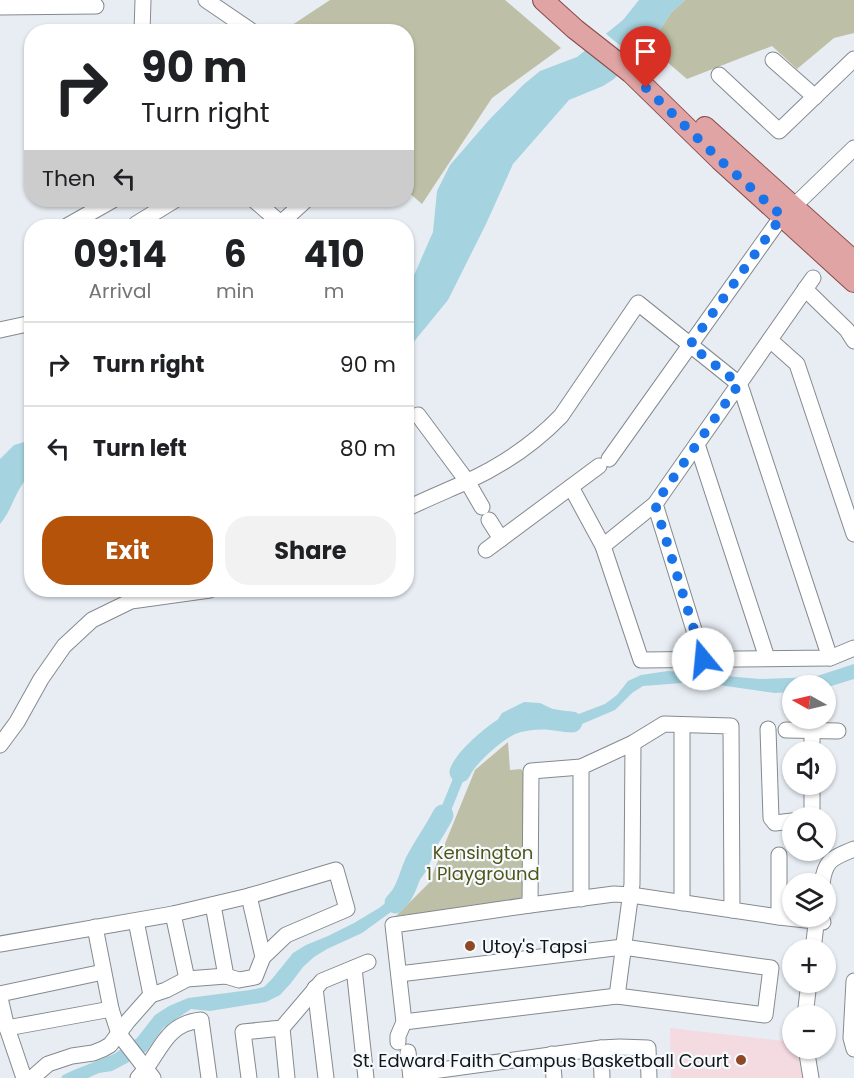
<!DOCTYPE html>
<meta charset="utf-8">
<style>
:root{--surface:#fff;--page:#f2f2f2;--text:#202124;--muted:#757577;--line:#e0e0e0;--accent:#b45309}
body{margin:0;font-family:Poppins,sans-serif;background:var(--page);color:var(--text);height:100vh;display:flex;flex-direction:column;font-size:22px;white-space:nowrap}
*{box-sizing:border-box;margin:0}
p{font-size:20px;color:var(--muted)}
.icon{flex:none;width:33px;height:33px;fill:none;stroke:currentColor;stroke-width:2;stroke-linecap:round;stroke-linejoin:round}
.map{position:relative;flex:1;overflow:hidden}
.drawer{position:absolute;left:24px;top:219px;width:390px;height:378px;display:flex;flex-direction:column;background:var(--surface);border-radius:24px;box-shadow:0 2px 4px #0004}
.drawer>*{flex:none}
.top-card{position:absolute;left:24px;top:24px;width:390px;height:183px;border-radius:24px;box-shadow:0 2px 4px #0004;background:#fff;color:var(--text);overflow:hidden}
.needle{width:39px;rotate:278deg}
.fabs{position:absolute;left:782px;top:675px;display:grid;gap:12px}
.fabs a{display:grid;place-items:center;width:54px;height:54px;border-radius:50%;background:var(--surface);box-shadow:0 2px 4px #0004;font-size:30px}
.pin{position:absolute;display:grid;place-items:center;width:51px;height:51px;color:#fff;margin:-62px -26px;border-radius:50% 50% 50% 0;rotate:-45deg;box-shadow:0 0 6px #0007}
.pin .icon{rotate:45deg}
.me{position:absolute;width:66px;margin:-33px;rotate:343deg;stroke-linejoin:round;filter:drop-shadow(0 0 4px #0008)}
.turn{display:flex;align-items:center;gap:21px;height:126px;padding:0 18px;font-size:27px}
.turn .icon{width:78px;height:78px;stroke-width:2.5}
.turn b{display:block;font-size:42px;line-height:51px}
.then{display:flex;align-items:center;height:57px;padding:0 18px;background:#0003;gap:12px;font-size:22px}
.eta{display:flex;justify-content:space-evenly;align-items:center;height:102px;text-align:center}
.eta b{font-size:36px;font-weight:700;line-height:42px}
.cta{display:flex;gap:12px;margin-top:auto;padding:12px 18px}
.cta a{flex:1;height:69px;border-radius:24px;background:var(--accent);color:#fff;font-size:24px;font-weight:700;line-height:69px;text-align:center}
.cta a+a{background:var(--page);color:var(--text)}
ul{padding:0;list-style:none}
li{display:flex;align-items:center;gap:18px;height:84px;padding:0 18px;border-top:2px solid var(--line)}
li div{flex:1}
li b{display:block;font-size:22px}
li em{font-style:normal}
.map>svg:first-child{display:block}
.education{fill:#f4dae1}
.green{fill:#bdbfa6}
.water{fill:#a5d3e0}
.pier{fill:#e7edf3}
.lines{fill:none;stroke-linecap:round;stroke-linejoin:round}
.river{stroke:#a5d3e0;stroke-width:21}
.minor-casing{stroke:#858a8f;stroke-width:17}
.major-casing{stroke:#8a4a4a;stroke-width:22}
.minor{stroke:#fff;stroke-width:15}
.major{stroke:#dfa4a3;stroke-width:20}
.route{stroke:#1a73e8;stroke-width:10;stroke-dasharray:0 18}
.poi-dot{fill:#8f4825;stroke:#f5faff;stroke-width:2}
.labels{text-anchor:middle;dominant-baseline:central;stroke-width:4.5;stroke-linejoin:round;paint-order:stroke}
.park-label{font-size:18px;fill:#525518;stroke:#f5faff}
.poi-label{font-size:18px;fill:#131517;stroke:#f5faff;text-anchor:start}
</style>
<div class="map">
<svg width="854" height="1078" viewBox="0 0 854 1078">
<rect width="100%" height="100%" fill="#e7edf3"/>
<!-- education -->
<polygon class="education" points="670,1028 792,1042 792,1048 796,1049 803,1078 671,1078"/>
<!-- green -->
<g class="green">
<polygon points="330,0 505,0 561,48 492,98 422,204 407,191 406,32 283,31"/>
<polygon points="685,0 854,0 854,33 834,38 797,69 772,46 687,79 666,61 649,52 661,28 671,13"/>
<polygon points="508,742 510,770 521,769 525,775 524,892 521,898 510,902 396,916 429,883 475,770"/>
</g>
<!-- water -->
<g class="water">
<polygon points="639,0 685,0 671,13 661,28 649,52 638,55 614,79 603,86 569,100 513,164 486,224 448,300 407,350 407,288 415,273 433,232 437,191 450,165 489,120 523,85 540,71 577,57 623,20"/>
<path d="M31,440V474C16,487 13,509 0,524V459L14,445Z"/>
<polygon points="854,664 854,679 825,688 825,686 792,686 792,692 775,693 719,685 682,683 643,686 632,693 615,710 582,724 570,728 557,725 542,719 527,717 512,722 476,749 427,870 402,904 362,933 327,949 314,957 303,967 291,983 280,995 266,1002 210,1011 191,1009 163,1028 147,1051 131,1061 112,1071 99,1073 88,1078 61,1078 63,1075 74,1070 114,1054 137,1038 155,1015 169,1006 188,998 250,990 264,987 272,979 293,953 306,945 328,936 354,923 379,908 396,895 409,879 422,859 429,838 458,766 468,747 492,729 502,713 524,702 540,703 565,715 576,715 605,704 617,695 628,681 641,675 668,671 760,679 814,677"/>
</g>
<!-- pier -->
<polygon class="pier" points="604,32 637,60 620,77 619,74 586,46"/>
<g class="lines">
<!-- river -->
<g class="river">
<path d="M460,772C465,761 472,755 480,747C504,725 516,718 548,719C556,720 564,722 572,722"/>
<path d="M395,903C407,892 409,875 416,861C424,845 435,831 443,815"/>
</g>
<defs>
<g id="minor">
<polyline points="206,0 253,32"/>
<polyline points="0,7 96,6"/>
<polyline points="142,32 143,0"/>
<polyline points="773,60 815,97"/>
<polyline points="719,75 779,131 854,59"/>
<polyline points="254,200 284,226"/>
<polyline points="793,207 854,148"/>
<polyline points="67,226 113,200"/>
<polyline points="137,226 136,224 175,200"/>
<polyline points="274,226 281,223 306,200"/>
<polyline points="805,289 847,330 854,341"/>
<polyline points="0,330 32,323"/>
<polyline points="770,340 797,364 854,534"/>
<polyline points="418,415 467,481 482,507"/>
<polyline points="697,444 767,658"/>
<polyline points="609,459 782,216"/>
<polyline points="571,487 603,546 641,660 830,658 854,648"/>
<polyline points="655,504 703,659"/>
<path d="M406,509C426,499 446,491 466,482C501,466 534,444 561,416L638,303L739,384L742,391L830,658"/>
<polyline points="489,520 501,539"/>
<polyline points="603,546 655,504 813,278"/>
<polyline points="486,550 599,466"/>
<polyline points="682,725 682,903"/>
<polyline points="768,729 771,818 775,823 792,821"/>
<polyline points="786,730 838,731"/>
<polyline points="812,731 812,752"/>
<polyline points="0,745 17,722 41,679 64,646 92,620 131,601 210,590"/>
<polyline points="812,784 812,818"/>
<path d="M822,884C825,859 833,858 854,849"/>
<polyline points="249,896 263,957"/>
<polyline points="581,899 581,767"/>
<polyline points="213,905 226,976"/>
<polyline points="530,905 531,771 581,767 633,743 664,724 731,726 732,910"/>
<polyline points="173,914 187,979"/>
<polyline points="779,917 779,855"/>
<polyline points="136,921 151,995"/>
<polyline points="95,927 111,1009 119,1034 153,1078"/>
<polyline points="0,944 173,914 249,896 336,870 347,909 286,935 263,957 255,977 239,980 226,976 187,979 166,990 151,995 128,1021 110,1045 103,1049 93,1053 72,1056 48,1064 32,1078"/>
<polyline points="813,950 817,916"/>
<polyline points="354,968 366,1078"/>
<polyline points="399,974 623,947 771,968 765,1015 617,996 404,1022"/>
<polyline points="854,981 851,1038 854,1049"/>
<polyline points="315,988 326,1078"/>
<polyline points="0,994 103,972"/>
<polyline points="617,996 632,884 633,743"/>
<polyline points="0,998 7,1028 24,1078"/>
<polyline points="805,1016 809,982"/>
<polyline points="7,1028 111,1009"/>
<polyline points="282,1028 287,1078"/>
<polyline points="398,1042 398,1036 404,1022 393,925 530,905 614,894 631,895 779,917 823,922"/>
<polyline points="601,1048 602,1078"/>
<polyline points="806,1048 811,1078"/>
<polyline points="408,1052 411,1078"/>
<polyline points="552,1054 554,1078"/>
<polyline points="411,1074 601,1048 620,1047 648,1048 649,1078"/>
<path d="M138,1078C161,1054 163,1024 201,1020L209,1078"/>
<polyline points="249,1078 243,1032 282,1028 322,981 368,962"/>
</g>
<g id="major">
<polyline points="543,0 575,29 631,73 720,160 854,282"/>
<polyline points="705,127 854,261"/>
</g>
</defs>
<!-- minor casing -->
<use href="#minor" class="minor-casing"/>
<!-- major casing -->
<use href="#major" class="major-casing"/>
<!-- minor -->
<use href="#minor" class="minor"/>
<!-- major -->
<use href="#major" class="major"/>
</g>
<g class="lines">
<!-- route -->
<polyline class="route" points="646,88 720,160 782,216 690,345 739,384 655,504 703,659"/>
</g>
<!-- markers -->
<g class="poi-dot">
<circle cx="470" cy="946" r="6"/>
<circle cx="741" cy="1060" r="6"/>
</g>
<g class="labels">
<!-- park labels -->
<g class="park-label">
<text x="483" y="852">Kensington<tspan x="483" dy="21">1 Playground</tspan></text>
</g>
<!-- poi labels -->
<g class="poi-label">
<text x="482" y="946">Utoy's Tapsi</text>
<text x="729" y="1060" text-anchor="end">St. Edward Faith Campus Basketball Court</text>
</g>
</g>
</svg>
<div class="fabs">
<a><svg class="needle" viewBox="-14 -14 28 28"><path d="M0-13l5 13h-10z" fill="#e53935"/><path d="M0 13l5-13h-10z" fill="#757577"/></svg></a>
<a><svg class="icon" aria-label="sound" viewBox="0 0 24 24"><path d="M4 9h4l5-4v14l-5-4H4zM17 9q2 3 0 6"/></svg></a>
<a><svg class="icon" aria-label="search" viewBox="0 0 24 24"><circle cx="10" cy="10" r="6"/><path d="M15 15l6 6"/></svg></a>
<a><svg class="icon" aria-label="layers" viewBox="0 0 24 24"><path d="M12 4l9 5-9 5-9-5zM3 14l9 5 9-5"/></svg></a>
<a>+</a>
<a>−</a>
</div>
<div class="pin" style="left:646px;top:88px;background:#d93025"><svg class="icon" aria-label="arrive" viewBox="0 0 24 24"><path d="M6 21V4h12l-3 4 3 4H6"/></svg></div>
<svg class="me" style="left:703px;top:659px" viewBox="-20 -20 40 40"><circle r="19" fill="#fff"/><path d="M0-13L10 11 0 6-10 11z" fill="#1a73e8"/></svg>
<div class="top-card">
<div class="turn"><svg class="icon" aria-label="right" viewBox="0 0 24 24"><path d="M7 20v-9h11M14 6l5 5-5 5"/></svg><div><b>90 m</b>Turn right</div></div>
<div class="then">Then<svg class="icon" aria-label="left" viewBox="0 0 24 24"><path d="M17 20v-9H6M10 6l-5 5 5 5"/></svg></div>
</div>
<section class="drawer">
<div class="eta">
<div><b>09:14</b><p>Arrival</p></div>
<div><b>6</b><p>min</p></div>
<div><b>410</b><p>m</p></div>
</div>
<ul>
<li><svg class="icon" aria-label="right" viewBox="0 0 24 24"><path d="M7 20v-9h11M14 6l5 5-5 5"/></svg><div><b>Turn right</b></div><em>90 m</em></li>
<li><svg class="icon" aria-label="left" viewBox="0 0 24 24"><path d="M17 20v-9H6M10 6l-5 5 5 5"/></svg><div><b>Turn left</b></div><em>80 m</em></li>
</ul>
<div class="cta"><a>Exit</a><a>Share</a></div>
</section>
</div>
